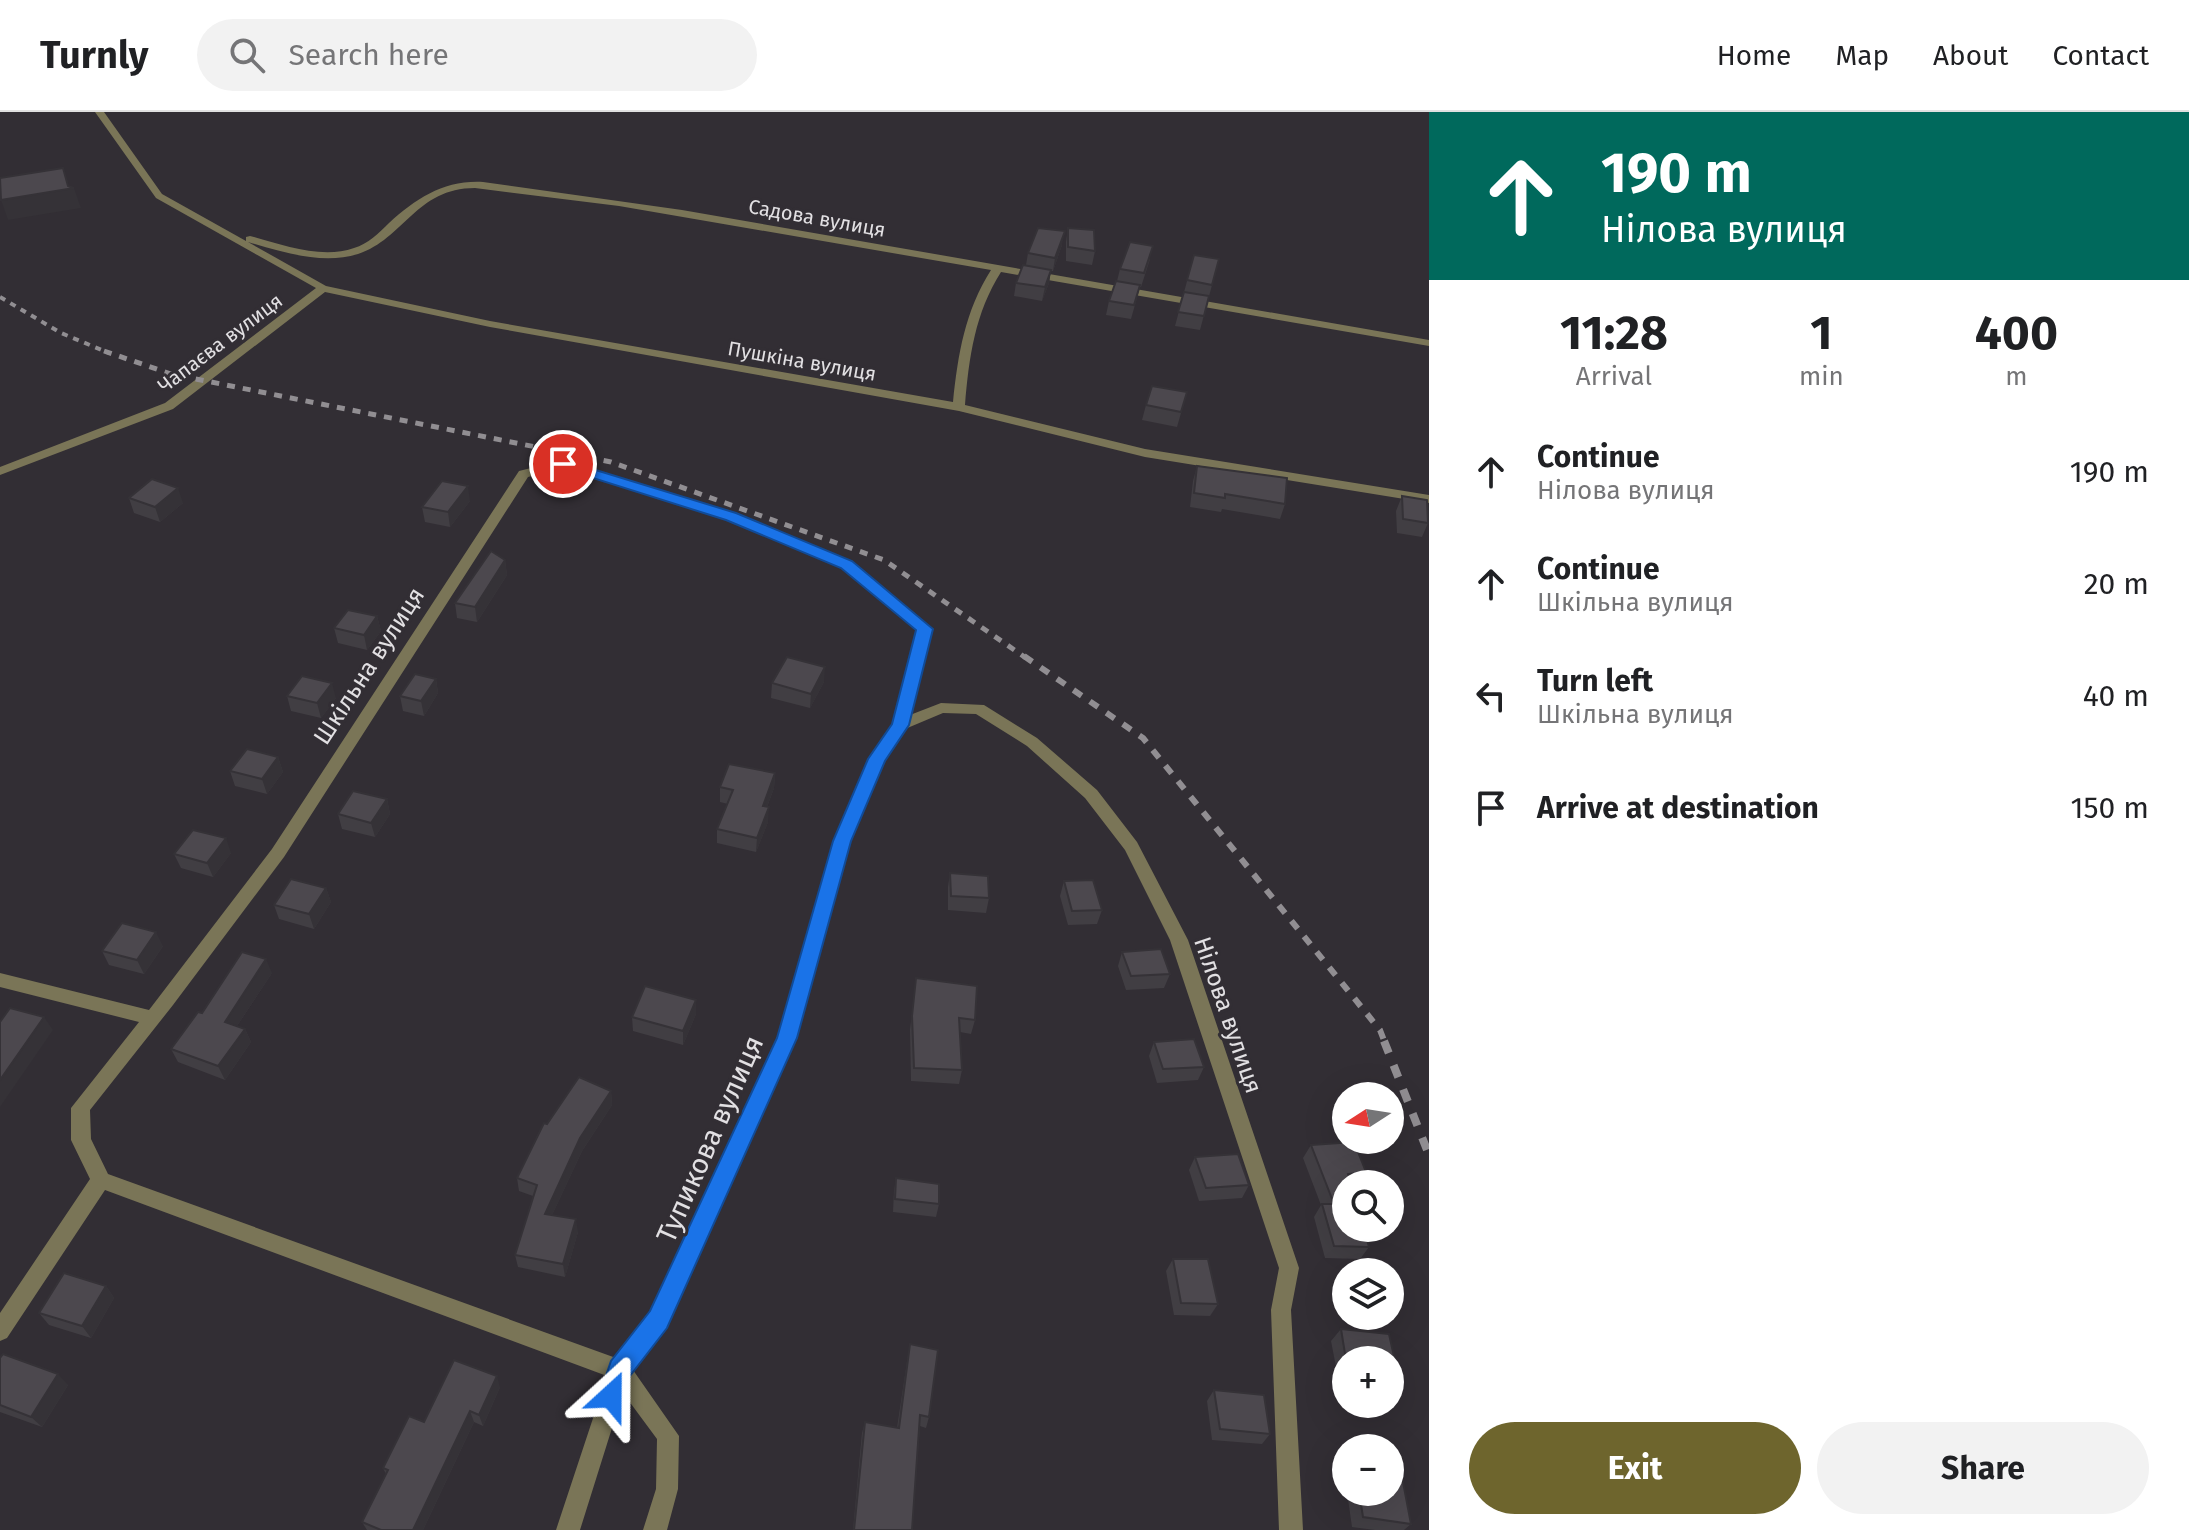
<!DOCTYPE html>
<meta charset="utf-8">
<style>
:root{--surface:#fff;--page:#f2f2f2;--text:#202124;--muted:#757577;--line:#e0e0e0;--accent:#6e652d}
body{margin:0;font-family:"Fira Sans",sans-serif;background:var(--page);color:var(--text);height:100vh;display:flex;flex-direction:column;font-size:30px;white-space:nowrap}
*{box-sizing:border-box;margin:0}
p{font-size:26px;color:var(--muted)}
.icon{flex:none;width:44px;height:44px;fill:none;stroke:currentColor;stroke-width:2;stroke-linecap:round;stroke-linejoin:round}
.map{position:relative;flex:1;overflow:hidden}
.sheet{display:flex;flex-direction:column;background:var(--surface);width:760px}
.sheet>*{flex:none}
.hud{background:#00695c;color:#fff;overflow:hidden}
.needle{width:52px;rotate:258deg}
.controls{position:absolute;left:1332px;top:970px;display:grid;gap:16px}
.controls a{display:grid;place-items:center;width:72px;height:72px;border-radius:50%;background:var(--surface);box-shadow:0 8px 32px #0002;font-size:40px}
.pin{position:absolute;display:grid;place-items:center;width:68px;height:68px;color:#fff;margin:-34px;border:4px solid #fff;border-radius:50%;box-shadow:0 2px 8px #0007}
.me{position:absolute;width:88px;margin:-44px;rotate:24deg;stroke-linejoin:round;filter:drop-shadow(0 0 6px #0008)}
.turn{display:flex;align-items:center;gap:28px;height:168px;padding:0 40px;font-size:36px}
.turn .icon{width:104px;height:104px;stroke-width:2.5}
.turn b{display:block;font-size:56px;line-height:68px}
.eta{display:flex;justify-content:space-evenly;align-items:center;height:136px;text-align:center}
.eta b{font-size:48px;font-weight:700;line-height:56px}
.action{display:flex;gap:16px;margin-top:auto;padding:16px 40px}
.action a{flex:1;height:92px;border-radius:48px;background:var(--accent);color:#fff;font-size:32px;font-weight:700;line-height:92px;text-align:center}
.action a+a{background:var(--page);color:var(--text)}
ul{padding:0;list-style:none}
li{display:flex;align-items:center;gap:24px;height:112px;padding:0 40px}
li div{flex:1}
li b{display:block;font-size:30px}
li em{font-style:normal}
header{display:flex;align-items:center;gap:48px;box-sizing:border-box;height:112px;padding:0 40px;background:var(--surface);border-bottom:2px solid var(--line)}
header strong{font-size:38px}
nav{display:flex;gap:44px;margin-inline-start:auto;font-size:28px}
.search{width:560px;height:72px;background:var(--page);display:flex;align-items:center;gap:20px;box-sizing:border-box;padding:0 28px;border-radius:44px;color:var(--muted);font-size:30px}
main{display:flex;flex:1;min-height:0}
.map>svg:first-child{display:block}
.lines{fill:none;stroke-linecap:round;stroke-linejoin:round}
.minor{fill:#7a7557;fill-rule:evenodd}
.rail-far3{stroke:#918e92;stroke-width:4;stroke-dasharray:6 6;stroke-linecap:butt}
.rail-far2{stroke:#918e92;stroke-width:5;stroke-dasharray:8 8;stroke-linecap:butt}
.rail-far1{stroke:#918e92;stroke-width:6;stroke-dasharray:10 10;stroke-linecap:butt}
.rail{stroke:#918e92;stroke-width:8;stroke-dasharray:13 13;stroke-linecap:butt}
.wall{fill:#413e43}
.shaded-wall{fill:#353237}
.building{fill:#4c484e;stroke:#353237;stroke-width:2}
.route{fill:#1a73e8;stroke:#114b97;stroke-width:2}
.labels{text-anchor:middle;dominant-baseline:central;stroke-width:6;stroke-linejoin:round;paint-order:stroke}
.far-street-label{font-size:20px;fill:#e2e0e3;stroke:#322e34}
.street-label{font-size:24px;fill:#e2e0e3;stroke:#322e34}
.near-street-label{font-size:28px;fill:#e2e0e3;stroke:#322e34}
</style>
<header>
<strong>Turnly</strong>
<div class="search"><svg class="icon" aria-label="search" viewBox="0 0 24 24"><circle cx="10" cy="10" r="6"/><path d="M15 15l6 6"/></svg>Search here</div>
<nav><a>Home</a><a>Map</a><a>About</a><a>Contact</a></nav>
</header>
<main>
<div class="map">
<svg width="1429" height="1418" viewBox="0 0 1429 1418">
<rect width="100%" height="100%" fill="#322e34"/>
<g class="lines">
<!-- minor -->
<g class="minor">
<path d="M95,0H104L162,82L246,129V125L250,124C281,132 321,148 354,136C368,132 379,121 389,111C417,86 444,68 483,70L682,98L1429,228V234L1001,160C975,201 969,245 965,293L1145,337L1429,383V391L1145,345L959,299L490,215L325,180L173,297L0,363V355L165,291L316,176L156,86ZM475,76L619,94L991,158C965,199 958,242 953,290L490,209L326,174L248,130C282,140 322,153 358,142C404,127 416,76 475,76Z"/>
<path d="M563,348L736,402L852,449L932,517L910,603L941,591L984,593L1037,626L1097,678L1137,730L1188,828L1299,1156L1291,1198L1303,1418H1279L1271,1198L1279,1156L1170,828L1125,738L1085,686L1027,634L976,602L943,601L905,617L884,648L850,729L796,926L665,1215L633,1258L679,1324L678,1377L667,1418H643L656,1377L657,1327L623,1281L580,1418H556L607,1264L105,1078L7,1226L0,1229V1201L90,1067L71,1028V996L139,910L0,875V861L149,898L272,737L519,359ZM562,356L726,408L842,455L918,518L893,612L869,647L834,729L778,926L651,1201L616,1246L108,1062L91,1027L90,998L173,893L284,745L528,365Z"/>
</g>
<!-- rail-far3 -->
<polyline class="rail-far3" points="0,185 61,221 109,241"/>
<!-- rail-far2 -->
<polyline class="rail-far2" points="104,239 171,262 611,350 884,448 1026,546"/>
<!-- rail-far1 -->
<polyline class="rail-far1" points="1024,544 1143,626 1380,918 1385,931"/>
<!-- rail -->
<polyline class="rail" points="1384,929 1429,1043"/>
</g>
<!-- wall -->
<g class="wall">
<polygon points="1068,116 1095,139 1092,153 1066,149 1066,130"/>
<polygon points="1062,133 1053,159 1051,159 1049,171 1042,189 1014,184 1016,171 1026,153 1028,141"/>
<polygon points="1194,143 1219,147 1200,218 1175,214"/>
<polygon points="1150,147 1141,175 1140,175 1131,207 1106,203 1109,189 1117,169 1120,157"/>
<polygon points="1187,280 1177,315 1142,308 1146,293"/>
<polygon points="1197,354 1285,392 1280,407 1222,397 1221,400 1190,395 1193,369"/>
<polygon points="1402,384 1428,411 1422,425 1397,421 1396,399"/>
<polygon points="129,386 183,391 160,410 134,401"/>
<polygon points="470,389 450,415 425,410 422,395"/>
<polygon points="505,448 507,463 477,510 457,506 455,491"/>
<polygon points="377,504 381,519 367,538 338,531 334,516"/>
<polygon points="436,567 438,581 424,604 403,599 400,584"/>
<polygon points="824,570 810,596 771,586 772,571"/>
<polygon points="287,584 336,586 321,606 291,599"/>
<polygon points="278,645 283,660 267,682 235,674 230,659"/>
<polygon points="775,661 774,676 767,695 768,710 756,740 717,731 717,717 728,692 720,690 720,675"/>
<polygon points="387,687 390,702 375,725 342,717 338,702"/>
<polygon points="231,741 213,765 181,756 174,742"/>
<polygon points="950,761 989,786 986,801 948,798 948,775"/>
<polygon points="1064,769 1102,798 1097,812 1068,813 1060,784"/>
<polygon points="326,776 331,790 314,817 279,807 274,793"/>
<polygon points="163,834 144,862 109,853 102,839"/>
<polygon points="1122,840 1170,862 1164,876 1126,878 1118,854"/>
<polygon points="272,861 237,914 245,917 251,930 225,968 178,950 171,937 202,901"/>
<polygon points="916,866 975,908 971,922 960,920 962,958 959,972 911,969 910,918"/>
<polygon points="696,888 696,902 683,933 633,919 632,905"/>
<polygon points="1154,930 1204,955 1198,968 1157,971 1149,944"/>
<polygon points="611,979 612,993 582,1039 552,1103 578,1120 565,1165 518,1155 515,1143 533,1084 519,1079 517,1066 547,1012"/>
<polygon points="1311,1033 1366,1060 1358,1072 1346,1072 1369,1135 1360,1147 1325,1146 1314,1105 1321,1093 1303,1046"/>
<polygon points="1195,1045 1249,1073 1242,1086 1199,1089 1189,1058"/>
<polygon points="896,1066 939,1092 936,1105 893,1100 894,1079"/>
<polygon points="1173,1147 1218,1192 1210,1204 1174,1203 1166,1159"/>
<polygon points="106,1174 114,1186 91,1226 49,1213 39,1201"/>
<polygon points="1341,1217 1389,1222 1397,1258 1390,1266 1390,1248 1346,1248 1346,1266 1338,1265 1331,1229"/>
<polygon points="910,1232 929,1305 926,1316 920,1314 912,1418 853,1418 862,1321 865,1310 897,1316 908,1243"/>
<polygon points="0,1246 68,1273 42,1315 0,1300"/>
<polygon points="500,1275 483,1314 474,1310 423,1418 367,1418 362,1410 386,1362 383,1356 424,1310"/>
<polygon points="1214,1278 1270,1322 1262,1332 1212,1328 1207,1289"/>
<polygon points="1347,1380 1390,1380 1411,1412 1404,1418 1375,1418 1352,1415"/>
</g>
<!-- shaded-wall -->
<g class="shaded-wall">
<polygon points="63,56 70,77 74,76 81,96 8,108 1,88"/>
<polygon points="1065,119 1062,133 1053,159 1055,146"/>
<polygon points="1051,158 1049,171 1042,189 1045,175"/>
<polygon points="468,374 470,389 450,415 448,400"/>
<polygon points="178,376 183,391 160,410 155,395"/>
<polygon points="505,448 507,463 477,510 475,495"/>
<polygon points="377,504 381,519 367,538 364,523"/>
<polygon points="825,555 824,570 810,596 811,582"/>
<polygon points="436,567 438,581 424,604 421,589"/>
<polygon points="332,571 336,586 321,606 317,591"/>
<polygon points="278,645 283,660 267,682 262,667"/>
<polygon points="775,661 774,676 762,708 763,694"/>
<polygon points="387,687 390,702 375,725 371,711"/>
<polygon points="769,695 768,710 756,740 757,726"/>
<polygon points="226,726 231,741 213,765 207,751"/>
<polygon points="326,776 331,790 314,817 309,802"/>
<polygon points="156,820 163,834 144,862 137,848"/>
<polygon points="266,847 272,861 231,923 225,910"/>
<polygon points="696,888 696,902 683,933 683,919"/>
<polygon points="44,905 53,918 0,995 0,968"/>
<polygon points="245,917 251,930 225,968 218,954"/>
<polygon points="611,979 612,993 582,1039 547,1114 545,1102 580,1026"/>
<polygon points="576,1107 578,1120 565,1165 563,1152"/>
<polygon points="106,1174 114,1186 91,1226 82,1214"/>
<polygon points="58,1262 68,1273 42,1315 31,1305"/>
<polygon points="497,1264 500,1275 483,1314 479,1303"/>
<polygon points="470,1299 474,1310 423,1418 413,1418"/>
</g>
<!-- building -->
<g class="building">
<polygon points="63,56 68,74 74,76 1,88 0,66"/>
<polygon points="1038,116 1065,119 1055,146 1028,141"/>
<polygon points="1068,116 1094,118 1095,139 1068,135"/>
<polygon points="1130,130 1153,134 1144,161 1120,157"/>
<polygon points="1194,143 1219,147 1212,173 1187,168"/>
<polygon points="1023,153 1051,158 1045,175 1016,171"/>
<polygon points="1116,169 1140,173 1134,193 1109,189"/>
<polygon points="1184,180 1209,184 1204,204 1178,200"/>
<polygon points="1152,274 1187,280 1181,300 1146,293"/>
<polygon points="1197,354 1287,366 1285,392 1225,382 1225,386 1194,381"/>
<polygon points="152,367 178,376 155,395 129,386"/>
<polygon points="442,369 468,374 448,400 422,395"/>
<polygon points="1402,384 1427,388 1428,411 1403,407"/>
<polygon points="491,439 505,448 475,495 455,491"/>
<polygon points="348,498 377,504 364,523 334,516"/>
<polygon points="787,545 825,555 811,582 772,571"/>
<polygon points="415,562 436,567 421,589 400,584"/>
<polygon points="302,564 332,571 317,591 287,584"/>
<polygon points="247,637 278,645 262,667 230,659"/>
<polygon points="729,652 775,661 763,694 769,695 757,726 717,717 733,678 720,675"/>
<polygon points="353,679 387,687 371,711 338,702"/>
<polygon points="193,718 226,726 207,751 174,742"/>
<polygon points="950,761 988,764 989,786 951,784"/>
<polygon points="291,767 326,776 309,802 274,793"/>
<polygon points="1093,768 1102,798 1072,799 1064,769"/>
<polygon points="122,811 156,820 137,848 102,839"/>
<polygon points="1161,837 1170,862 1131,864 1122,840"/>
<polygon points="242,840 266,847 225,910 245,917 218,954 171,937 198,900 202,901"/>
<polygon points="916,866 977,874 975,908 959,906 962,958 914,956 912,904"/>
<polygon points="645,874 696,888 683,919 632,905"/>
<polygon points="10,896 44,905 0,968 0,910"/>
<polygon points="1194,927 1204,955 1163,957 1154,930"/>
<polygon points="579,965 611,979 580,1026 545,1102 576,1107 563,1152 515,1143 537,1073 517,1066 544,1011 547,1012"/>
<polygon points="1354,1030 1366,1060 1348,1062 1351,1072 1346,1072 1346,1116 1364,1116 1369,1135 1334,1134 1322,1092 1334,1092 1311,1033"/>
<polygon points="1238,1042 1249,1073 1206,1076 1195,1045"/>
<polygon points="896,1066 939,1072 939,1092 895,1087"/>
<polygon points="1173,1147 1208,1147 1218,1192 1181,1191"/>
<polygon points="64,1161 106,1174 82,1214 39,1201"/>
<polygon points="1341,1217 1389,1222 1397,1258 1390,1258 1390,1248 1346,1248"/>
<polygon points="910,1232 938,1238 929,1305 920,1303 912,1418 854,1418 865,1310 899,1316"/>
<polygon points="3,1242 58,1262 31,1305 0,1293 0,1246"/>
<polygon points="454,1248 497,1264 479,1303 470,1299 413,1418 381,1418 362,1410 388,1358 383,1356 409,1304 424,1310"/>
<polygon points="1214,1278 1264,1283 1270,1322 1220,1317"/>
<polygon points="1390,1368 1403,1370 1411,1412 1363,1405 1359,1380 1390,1380"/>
</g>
<!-- route -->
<polygon class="route" points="563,348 736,401 852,449 933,517 909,613 885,649 851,729 797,926 667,1216 630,1264 620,1293 611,1297 602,1293 599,1284 611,1249 650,1199 777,926 833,729 868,647 892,612 916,518 841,456 726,408 558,355 556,352"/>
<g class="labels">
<!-- far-street labels -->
<g class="far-street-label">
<text transform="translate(817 106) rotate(10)">Садова вулиця</text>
<text transform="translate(220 231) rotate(-37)">Чапаєва вулиця</text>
<text transform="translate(802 249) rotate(10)">Пушкіна вулиця</text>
</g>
<!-- street labels -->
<g class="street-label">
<text transform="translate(369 554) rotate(-57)">Шкільна вулиця</text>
<text transform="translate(1228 903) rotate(71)">Нілова вулиця</text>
</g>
<!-- near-street labels -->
<g class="near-street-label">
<text transform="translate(710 1027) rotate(-66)">Тупикова вулиця</text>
</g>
</g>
</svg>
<div class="controls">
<a><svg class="needle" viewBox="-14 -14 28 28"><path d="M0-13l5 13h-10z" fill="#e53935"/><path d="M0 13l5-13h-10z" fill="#757577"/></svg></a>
<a><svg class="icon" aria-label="search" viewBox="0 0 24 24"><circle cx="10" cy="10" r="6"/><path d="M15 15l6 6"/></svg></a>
<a><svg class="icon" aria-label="layers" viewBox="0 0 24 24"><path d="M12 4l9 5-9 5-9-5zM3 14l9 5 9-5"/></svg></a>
<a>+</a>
<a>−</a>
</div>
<div class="pin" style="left:563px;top:352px;background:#d93025"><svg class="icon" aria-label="arrive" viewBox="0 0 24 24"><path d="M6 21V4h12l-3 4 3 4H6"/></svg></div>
<svg class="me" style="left:611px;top:1284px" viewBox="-20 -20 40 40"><path d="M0-17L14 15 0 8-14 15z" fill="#1a73e8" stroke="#fff" stroke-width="4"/></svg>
</div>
<section class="sheet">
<div class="hud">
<div class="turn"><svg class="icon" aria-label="ahead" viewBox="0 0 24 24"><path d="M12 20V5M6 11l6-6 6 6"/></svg><div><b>190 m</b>Нілова вулиця</div></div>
</div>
<div class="eta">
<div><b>11:28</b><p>Arrival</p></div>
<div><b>1</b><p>min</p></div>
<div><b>400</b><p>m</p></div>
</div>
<ul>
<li><svg class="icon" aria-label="ahead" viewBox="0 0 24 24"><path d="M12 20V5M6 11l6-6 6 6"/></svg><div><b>Continue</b><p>Нілова вулиця</p></div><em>190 m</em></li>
<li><svg class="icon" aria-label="ahead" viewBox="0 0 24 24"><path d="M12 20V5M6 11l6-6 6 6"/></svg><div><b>Continue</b><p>Шкільна вулиця</p></div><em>20 m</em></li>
<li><svg class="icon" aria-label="left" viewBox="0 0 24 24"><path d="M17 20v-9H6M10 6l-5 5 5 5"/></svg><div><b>Turn left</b><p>Шкільна вулиця</p></div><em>40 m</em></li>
<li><svg class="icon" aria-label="arrive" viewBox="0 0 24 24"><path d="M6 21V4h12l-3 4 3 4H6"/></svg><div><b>Arrive at destination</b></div><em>150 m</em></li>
</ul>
<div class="action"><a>Exit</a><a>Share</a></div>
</section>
</main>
